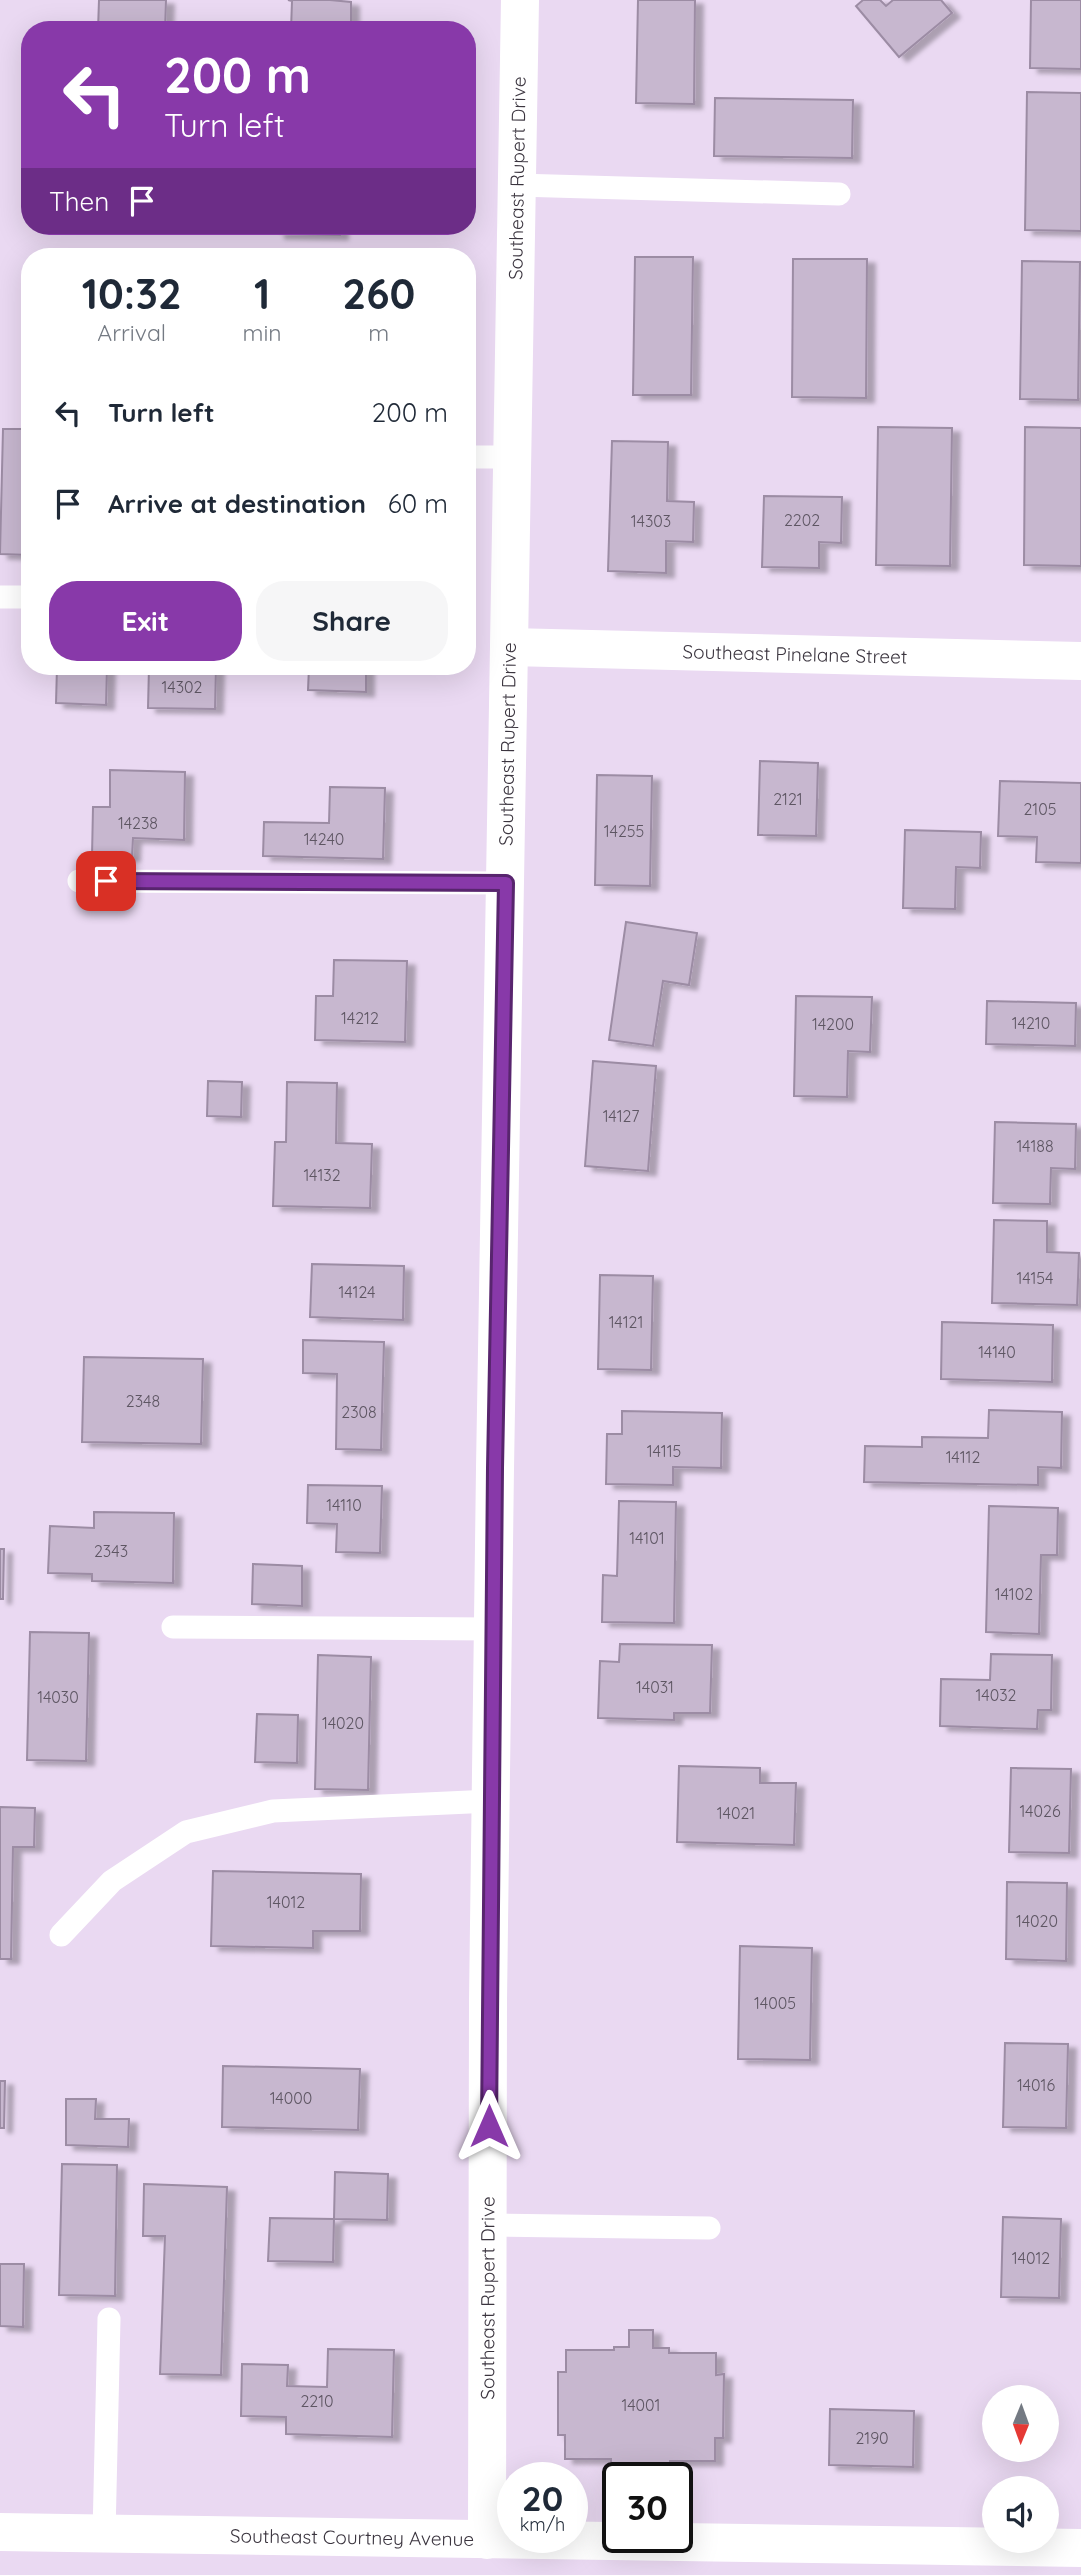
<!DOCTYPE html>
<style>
:root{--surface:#fff;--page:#f6f6f7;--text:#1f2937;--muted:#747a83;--accent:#8839a9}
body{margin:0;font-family:Quicksand,sans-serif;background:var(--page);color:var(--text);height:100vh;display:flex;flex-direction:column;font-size:26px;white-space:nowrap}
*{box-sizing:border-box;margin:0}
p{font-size:23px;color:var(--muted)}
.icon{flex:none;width:38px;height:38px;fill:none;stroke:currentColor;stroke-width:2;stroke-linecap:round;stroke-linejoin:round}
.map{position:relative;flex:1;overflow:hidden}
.panel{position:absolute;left:21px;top:248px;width:455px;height:427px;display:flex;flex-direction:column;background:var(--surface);border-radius:28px;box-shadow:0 7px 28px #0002}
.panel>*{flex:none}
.banner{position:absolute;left:21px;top:21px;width:455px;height:214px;border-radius:28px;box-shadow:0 7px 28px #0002;background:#8839a9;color:#fff;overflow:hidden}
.needle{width:46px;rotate:181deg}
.buttons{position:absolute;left:982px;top:2385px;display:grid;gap:14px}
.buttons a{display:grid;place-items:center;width:77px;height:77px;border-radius:50%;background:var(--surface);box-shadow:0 7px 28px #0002;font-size:35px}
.speed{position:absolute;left:497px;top:2462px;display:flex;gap:14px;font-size:35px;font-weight:700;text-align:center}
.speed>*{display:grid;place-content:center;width:91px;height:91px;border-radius:50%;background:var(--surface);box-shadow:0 7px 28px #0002;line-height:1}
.speed small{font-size:18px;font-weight:400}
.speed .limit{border:4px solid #111;border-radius:10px;background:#fff;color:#111}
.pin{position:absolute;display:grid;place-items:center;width:60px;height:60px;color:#fff;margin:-30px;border-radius:14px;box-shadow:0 4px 10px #0006}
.me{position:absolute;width:77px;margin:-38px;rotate:0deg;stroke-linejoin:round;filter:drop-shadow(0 0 5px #0008)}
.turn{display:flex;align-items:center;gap:24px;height:147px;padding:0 28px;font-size:32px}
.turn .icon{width:91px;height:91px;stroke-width:2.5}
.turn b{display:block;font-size:49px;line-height:60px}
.then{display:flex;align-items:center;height:66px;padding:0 28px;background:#0003;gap:14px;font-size:26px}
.eta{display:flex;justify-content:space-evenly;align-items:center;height:119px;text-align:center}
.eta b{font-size:42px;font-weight:700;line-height:49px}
.button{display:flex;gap:14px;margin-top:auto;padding:14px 28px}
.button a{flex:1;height:80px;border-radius:28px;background:var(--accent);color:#fff;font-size:28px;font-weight:700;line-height:80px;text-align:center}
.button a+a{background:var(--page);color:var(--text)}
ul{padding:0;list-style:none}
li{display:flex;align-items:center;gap:21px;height:91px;padding:0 28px}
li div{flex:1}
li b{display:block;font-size:26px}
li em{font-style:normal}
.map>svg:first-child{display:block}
.building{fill:#c7b7cf;stroke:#9c8ca4;stroke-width:2;filter:url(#shadow)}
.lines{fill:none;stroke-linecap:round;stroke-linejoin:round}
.service{stroke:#fff;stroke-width:23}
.minor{stroke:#fff;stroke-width:38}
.tertiary{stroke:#fff;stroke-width:38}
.route-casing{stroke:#58256e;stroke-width:18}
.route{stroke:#8839a9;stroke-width:12}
.labels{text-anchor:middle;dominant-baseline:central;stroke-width:7;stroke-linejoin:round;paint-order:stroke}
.number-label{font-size:16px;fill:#5e5663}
.street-label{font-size:19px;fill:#3b353f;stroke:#fff}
</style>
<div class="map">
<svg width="1081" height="2575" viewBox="0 0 1081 2575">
<defs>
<filter id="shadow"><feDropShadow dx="8" dy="4.5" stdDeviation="2" flood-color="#0004"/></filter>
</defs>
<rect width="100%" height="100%" fill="#ead9f2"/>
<!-- building -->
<g class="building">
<polygon points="99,0 166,0 165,30 98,30"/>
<polygon points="330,0 351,2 351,30 291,30 292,1 288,0"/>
<polygon points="638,0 695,0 694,104 636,103"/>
<polygon points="863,0 880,0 886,6 893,0 941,0 952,13 899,57 856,6"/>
<polygon points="1031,0 1081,0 1081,69 1030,68"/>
<polygon points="1027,92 1081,93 1081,231 1025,230"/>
<polygon points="715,98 853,100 852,158 714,156"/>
<polygon points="277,226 340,226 340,235 277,234"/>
<polygon points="635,257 693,257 691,395 633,395"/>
<polygon points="793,259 867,259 866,398 792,397"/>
<polygon points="1022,261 1080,262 1078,400 1020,399"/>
<polygon points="878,427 952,428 950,566 876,565"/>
<polygon points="1025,427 1081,428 1081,566 1024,565"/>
<polygon points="3,429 30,429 30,555 0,554"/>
<polygon points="612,441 668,442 667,501 694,502 693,542 666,541 666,573 608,571"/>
<polygon points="764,496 842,497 841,543 819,542 819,568 762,567"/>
<polygon points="57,667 107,667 106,705 56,703"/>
<polygon points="149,667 216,667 215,709 148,708"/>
<polygon points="309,667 366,667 366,692 308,690"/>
<polygon points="760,761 818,763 816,836 758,835"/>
<polygon points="110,770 185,772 184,840 133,838 132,857 92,856 93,807 110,807"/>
<polygon points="597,775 652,776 650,886 595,885"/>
<polygon points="1000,781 1081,783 1081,863 1036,862 1037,837 998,836"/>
<polygon points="330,787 385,788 383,859 263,856 264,822 329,823"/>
<polygon points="905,830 981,832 980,868 956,867 955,909 903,908"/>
<polygon points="626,922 697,933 689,985 663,981 653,1046 609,1040"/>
<polygon points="334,960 407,961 405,1042 315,1040 316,996 333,996"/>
<polygon points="796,996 872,997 870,1052 848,1051 847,1097 794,1096"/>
<polygon points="987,1001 1076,1003 1075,1046 986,1044"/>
<polygon points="593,1061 656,1066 648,1171 585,1166"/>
<polygon points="208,1081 242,1082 241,1117 207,1116"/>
<polygon points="287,1082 337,1083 336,1143 372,1144 370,1208 273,1206 275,1142 286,1142"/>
<polygon points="995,1122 1076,1124 1075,1169 1051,1168 1050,1204 993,1203"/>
<polygon points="994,1220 1047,1221 1047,1252 1079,1253 1077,1305 992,1303"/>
<polygon points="312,1264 404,1266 403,1320 310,1317"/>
<polygon points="600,1275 653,1276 651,1370 598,1369"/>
<polygon points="942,1322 1053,1325 1052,1382 941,1379"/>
<polygon points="303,1340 384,1342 381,1450 336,1449 337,1374 303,1373"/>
<polygon points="84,1357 203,1359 201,1444 82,1442"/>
<polygon points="989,1410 1062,1412 1061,1468 1038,1467 1038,1485 864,1482 865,1446 922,1447 922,1437 988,1438"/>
<polygon points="622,1411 722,1413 721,1468 673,1467 673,1485 606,1484 607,1434 622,1434"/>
<polygon points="308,1485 382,1486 380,1553 336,1552 337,1524 307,1523"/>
<polygon points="619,1501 676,1502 674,1623 602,1622 603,1575 617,1576"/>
<polygon points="989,1506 1058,1508 1057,1555 1041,1555 1039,1634 986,1632"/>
<polygon points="94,1512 174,1513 173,1583 92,1581 92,1574 48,1573 50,1526 94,1528"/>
<polygon points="0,1549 4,1549 3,1599 0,1599"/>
<polygon points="253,1564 302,1566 302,1606 252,1604"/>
<polygon points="30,1632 89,1633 86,1761 27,1760"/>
<polygon points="620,1644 712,1645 710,1713 674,1713 674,1720 598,1718 600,1661 619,1662"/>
<polygon points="991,1654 1052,1655 1051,1710 1038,1710 1037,1729 940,1726 941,1679 990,1680"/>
<polygon points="318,1655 371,1657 368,1790 315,1789"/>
<polygon points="257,1714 298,1715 297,1763 255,1762"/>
<polygon points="679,1766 760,1768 760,1783 796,1783 794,1845 677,1842"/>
<polygon points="1011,1768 1071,1769 1069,1853 1009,1852"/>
<polygon points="0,1807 35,1808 34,1847 13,1847 11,1959 0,1959"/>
<polygon points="213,1871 361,1874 360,1931 313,1931 313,1948 211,1946"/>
<polygon points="1007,1882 1067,1883 1066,1961 1006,1959"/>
<polygon points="740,1946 812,1948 810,2060 738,2059"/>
<polygon points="1005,2043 1068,2044 1066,2128 1003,2127"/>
<polygon points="223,2066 360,2069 358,2130 222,2127"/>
<polygon points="0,2081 5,2081 4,2128 0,2128"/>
<polygon points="66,2099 96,2099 95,2119 129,2119 128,2147 66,2145"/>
<polygon points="62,2164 117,2165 115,2296 59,2295"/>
<polygon points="335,2172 388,2174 387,2220 334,2219"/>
<polygon points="144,2184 227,2187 221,2375 160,2374 165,2236 143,2236"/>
<polygon points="1003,2217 1061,2219 1059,2298 1001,2297"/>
<polygon points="270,2218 334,2219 333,2262 268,2261"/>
<polygon points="0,2264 24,2264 23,2327 0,2326"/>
<polygon points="629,2330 653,2330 653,2348 669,2348 669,2353 716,2353 716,2375 724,2374 723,2438 715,2438 715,2461 670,2461 670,2465 654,2464 654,2478 626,2478 626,2463 611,2463 611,2459 565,2459 565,2435 558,2435 558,2372 566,2372 566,2350 614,2350 614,2347 629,2347"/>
<polygon points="328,2349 394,2350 392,2437 286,2434 286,2417 241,2416 242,2364 288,2365 287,2386 327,2387"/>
<polygon points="830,2409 914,2411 913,2467 829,2465"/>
</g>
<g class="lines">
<!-- service -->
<g class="service">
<polyline points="517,185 839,194"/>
<polyline points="467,457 513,457"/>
<polyline points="0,597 30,597"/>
<polyline points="79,881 506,883"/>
<polyline points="173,1627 493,1629"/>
<polyline points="61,1935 112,1881 186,1832 273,1811 491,1801"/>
<polyline points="490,2225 709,2228"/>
<polyline points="104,2534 109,2319"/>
</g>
<!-- minor -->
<g class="minor">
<path id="s1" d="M510,647L1081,661"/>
<path id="s2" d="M487,2540L488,2001L495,1468L520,0"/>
</g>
<!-- tertiary -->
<path class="tertiary" id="s3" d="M0,2532L1081,2548"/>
</g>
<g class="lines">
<defs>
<polyline id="route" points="106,881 506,883 495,1468 489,2126"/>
</defs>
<!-- route casing -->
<use href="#route" class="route-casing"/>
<!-- route -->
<use href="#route" class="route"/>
</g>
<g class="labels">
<!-- number labels -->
<g class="number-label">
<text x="802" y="520">2202</text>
<text x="651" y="521">14303</text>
<text x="182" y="687">14302</text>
<text x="788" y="799">2121</text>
<text x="1040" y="809">2105</text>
<text x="138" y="823">14238</text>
<text x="624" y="831">14255</text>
<text x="324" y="839">14240</text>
<text x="360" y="1018">14212</text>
<text x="1031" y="1023">14210</text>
<text x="833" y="1024">14200</text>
<text x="621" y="1116">14127</text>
<text x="1035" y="1146">14188</text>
<text x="322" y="1175">14132</text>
<text x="1035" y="1278">14154</text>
<text x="357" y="1292">14124</text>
<text x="626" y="1322">14121</text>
<text x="997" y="1352">14140</text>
<text x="143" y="1401">2348</text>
<text x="359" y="1412">2308</text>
<text x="664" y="1451">14115</text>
<text x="963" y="1457">14112</text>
<text x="344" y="1505">14110</text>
<text x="647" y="1538">14101</text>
<text x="111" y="1551">2343</text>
<text x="1014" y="1594">14102</text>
<text x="655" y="1687">14031</text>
<text x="996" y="1695">14032</text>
<text x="58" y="1697">14030</text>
<text x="343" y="1723">14020</text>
<text x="1040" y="1811">14026</text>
<text x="736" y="1813">14021</text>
<text x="286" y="1902">14012</text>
<text x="1037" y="1921">14020</text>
<text x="775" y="2003">14005</text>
<text x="1036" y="2085">14016</text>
<text x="291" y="2098">14000</text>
<text x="1031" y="2258">14012</text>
<text x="317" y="2401">2210</text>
<text x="641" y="2405">14001</text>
<text x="872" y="2438">2190</text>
</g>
<!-- street labels -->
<g class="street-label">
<text stroke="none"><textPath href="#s2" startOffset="2362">Southeast Rupert Drive</textPath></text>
<text stroke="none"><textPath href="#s1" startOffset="285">Southeast Pinelane Street</textPath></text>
<text stroke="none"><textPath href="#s2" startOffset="1796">Southeast Rupert Drive</textPath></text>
<text stroke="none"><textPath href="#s2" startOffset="242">Southeast Rupert Drive</textPath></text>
<text stroke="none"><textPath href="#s3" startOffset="352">Southeast Courtney Avenue</textPath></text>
</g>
</g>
</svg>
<div class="buttons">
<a><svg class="needle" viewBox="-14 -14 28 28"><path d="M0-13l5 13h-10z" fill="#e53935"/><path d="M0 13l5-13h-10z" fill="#747a83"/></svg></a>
<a><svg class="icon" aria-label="sound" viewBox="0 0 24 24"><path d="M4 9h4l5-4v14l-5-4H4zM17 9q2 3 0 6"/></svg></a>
</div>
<div class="speed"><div>20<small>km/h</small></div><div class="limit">30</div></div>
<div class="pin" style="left:106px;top:881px;background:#d93025"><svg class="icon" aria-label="arrive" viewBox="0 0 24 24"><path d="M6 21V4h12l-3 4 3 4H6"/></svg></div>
<svg class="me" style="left:489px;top:2126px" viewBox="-20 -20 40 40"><path d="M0-17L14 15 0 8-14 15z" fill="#8839a9" stroke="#fff" stroke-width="4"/></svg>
<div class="banner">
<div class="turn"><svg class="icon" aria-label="left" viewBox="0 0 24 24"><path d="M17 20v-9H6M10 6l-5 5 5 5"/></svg><div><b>200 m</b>Turn left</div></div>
<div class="then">Then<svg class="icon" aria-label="arrive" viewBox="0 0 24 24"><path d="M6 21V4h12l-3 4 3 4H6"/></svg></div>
</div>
<section class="panel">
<div class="eta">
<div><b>10:32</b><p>Arrival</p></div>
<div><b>1</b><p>min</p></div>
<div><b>260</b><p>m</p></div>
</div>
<ul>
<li><svg class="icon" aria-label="left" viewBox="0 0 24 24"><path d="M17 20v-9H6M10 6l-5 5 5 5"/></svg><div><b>Turn left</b></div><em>200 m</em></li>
<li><svg class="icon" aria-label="arrive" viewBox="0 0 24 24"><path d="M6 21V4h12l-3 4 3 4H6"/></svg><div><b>Arrive at destination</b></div><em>60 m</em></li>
</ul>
<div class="button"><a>Exit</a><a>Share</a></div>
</section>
</div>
